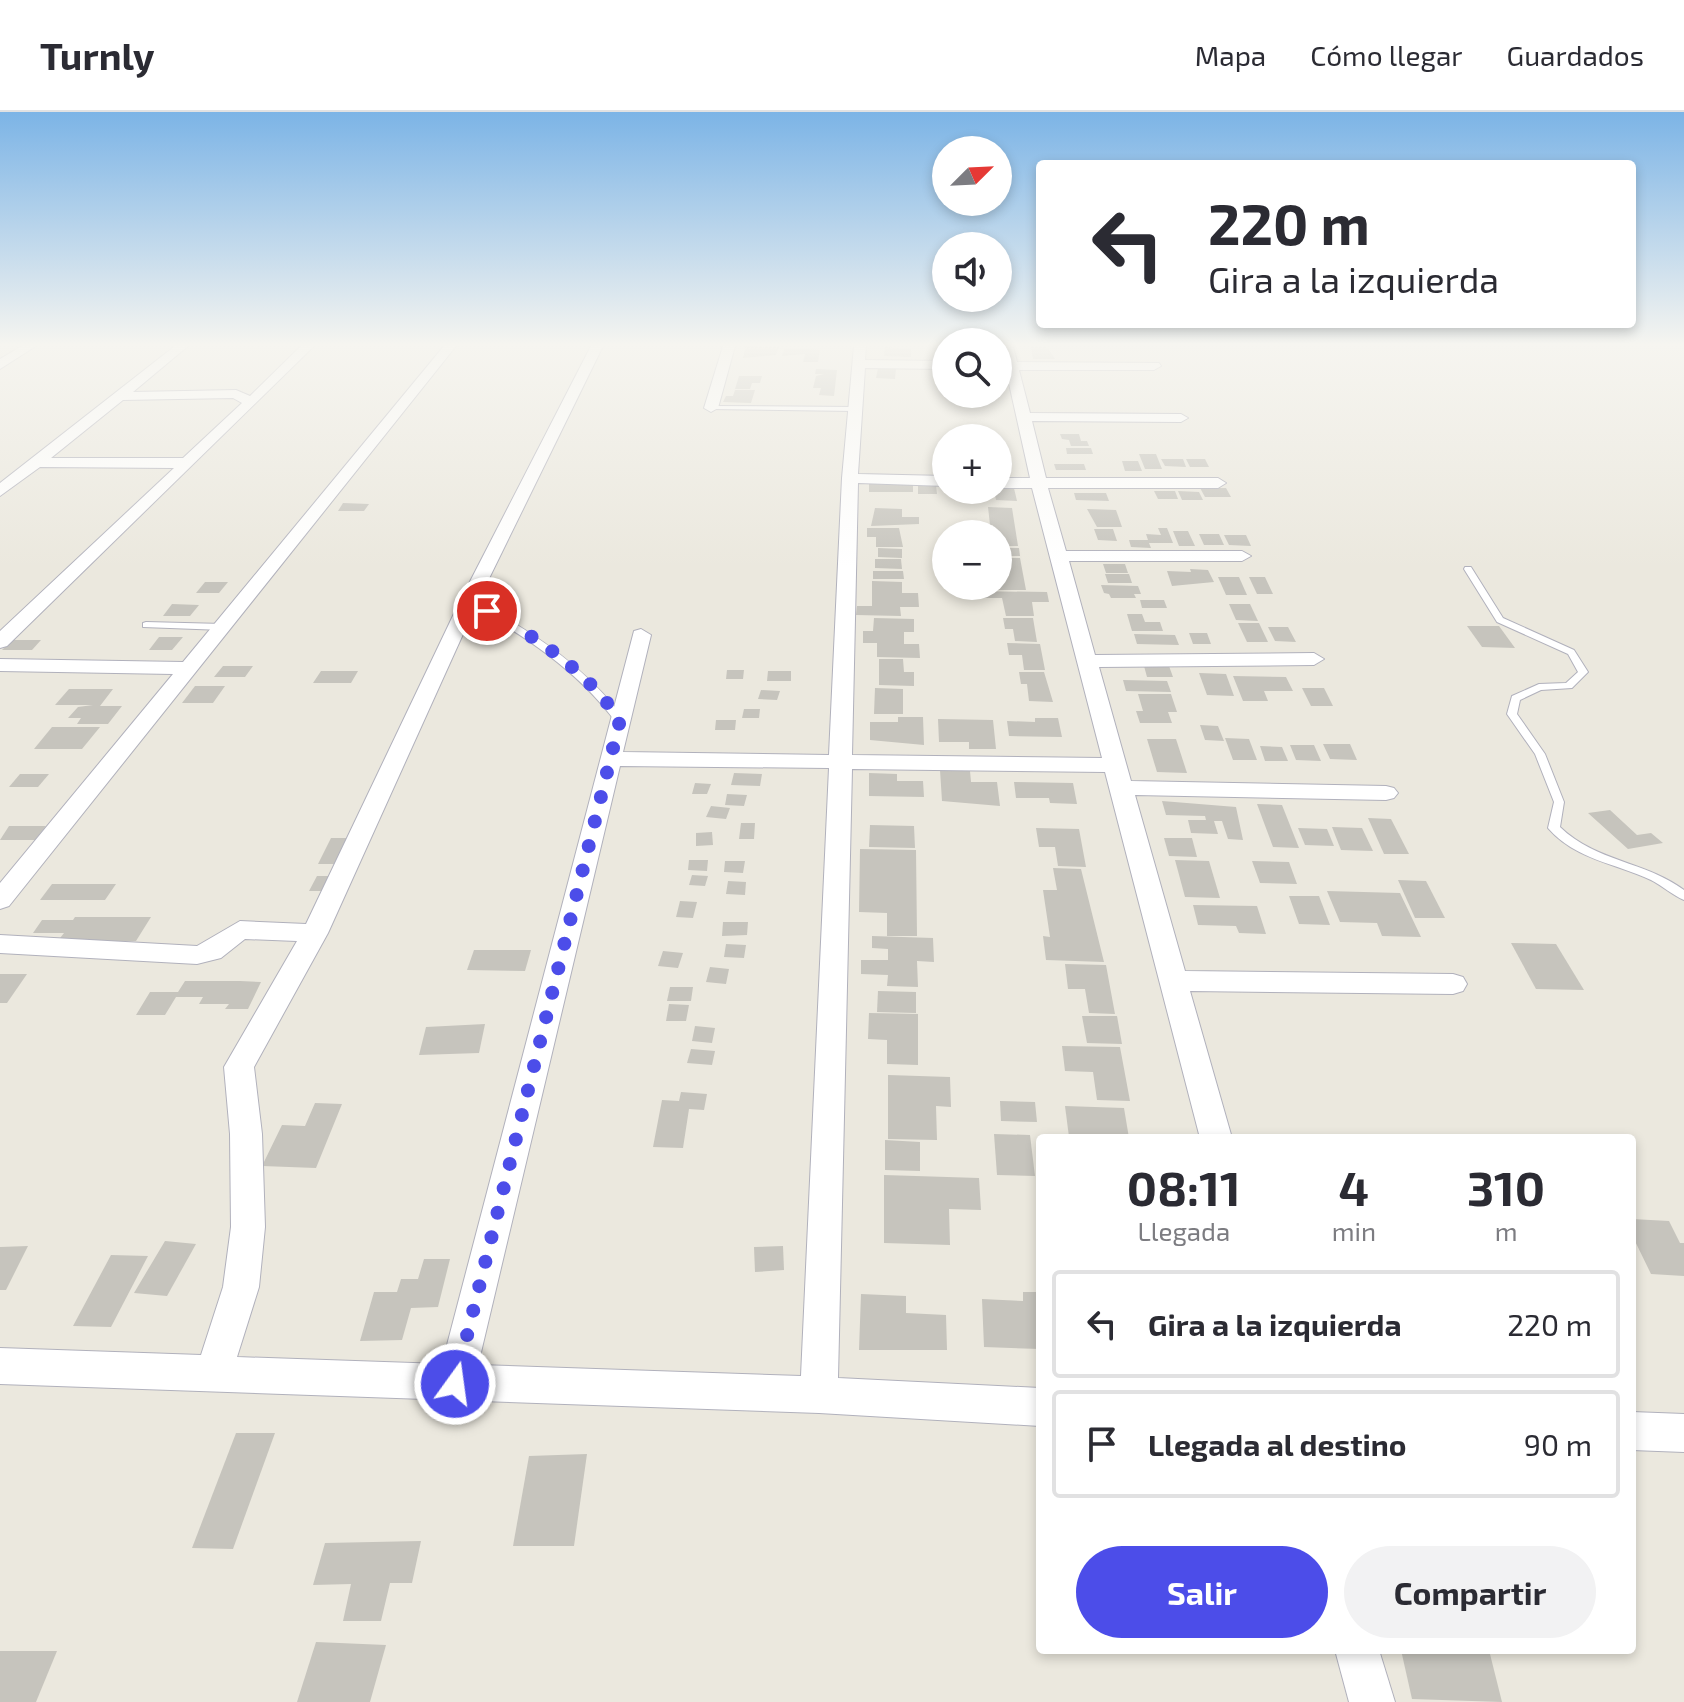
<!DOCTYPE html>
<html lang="es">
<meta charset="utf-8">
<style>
:root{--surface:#fff;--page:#f2f2f3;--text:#2b2b33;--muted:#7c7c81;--line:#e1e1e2;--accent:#4c4de9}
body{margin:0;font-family:"Exo 2",sans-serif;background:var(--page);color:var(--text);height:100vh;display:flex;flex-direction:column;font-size:30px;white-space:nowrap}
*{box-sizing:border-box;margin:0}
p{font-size:26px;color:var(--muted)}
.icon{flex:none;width:44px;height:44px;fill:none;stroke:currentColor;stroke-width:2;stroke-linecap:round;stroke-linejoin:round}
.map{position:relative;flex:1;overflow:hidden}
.drawer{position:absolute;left:1036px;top:1022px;width:600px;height:520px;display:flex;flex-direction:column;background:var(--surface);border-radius:8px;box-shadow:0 4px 12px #0003}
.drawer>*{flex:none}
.hud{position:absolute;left:1036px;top:48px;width:600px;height:168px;border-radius:8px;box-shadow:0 4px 12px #0003;background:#fff;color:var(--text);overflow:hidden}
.needle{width:52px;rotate:66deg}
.buttons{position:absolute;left:932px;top:24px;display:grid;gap:16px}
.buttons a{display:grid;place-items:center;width:80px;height:80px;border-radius:50%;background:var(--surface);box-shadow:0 4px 12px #0003;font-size:40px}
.pin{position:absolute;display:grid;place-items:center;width:68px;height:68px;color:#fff;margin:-34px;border:4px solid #fff;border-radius:50%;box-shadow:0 2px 8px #0007}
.me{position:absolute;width:88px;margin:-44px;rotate:14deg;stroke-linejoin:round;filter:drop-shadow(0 0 6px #0008)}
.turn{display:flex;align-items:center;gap:28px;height:168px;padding:0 40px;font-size:36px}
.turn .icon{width:104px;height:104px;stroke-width:2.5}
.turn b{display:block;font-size:56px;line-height:68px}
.eta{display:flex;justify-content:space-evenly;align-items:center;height:136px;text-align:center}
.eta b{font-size:48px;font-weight:700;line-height:56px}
.primary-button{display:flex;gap:16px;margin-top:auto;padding:16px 40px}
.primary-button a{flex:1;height:92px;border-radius:48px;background:var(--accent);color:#fff;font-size:32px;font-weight:700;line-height:92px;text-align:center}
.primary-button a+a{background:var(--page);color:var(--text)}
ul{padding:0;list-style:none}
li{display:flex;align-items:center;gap:24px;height:108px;margin:0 16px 12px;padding:0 24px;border:4px solid var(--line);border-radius:8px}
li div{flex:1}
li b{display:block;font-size:30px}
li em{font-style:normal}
header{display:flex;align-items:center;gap:48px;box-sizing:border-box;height:112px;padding:0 40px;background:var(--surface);border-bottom:2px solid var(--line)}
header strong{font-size:38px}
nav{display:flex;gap:44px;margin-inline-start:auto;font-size:28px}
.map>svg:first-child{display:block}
.building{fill:#c6c4bd}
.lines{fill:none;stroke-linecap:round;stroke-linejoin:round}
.lane-casing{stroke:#b1b1bc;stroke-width:2}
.street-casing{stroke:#b1b1bc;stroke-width:2}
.lane{fill:#fff;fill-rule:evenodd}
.street{fill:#fff;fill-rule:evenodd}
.route{stroke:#4c4de9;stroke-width:14;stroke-dasharray:0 25.2}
</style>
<header>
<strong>Turnly</strong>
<nav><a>Mapa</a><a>Cómo llegar</a><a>Guardados</a></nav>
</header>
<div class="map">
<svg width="1684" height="1590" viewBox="0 0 1684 1590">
<rect width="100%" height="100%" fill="#ebe8de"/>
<!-- building -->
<g class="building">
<polygon points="746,234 761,235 779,235 776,243 743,246"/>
<polygon points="885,235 911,237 911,245 884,244"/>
<polygon points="1031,235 1047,235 1055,247 1033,247"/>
<polygon points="784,237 798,237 820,238 818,250 803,250 805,242 782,244"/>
<polygon points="878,256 896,256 895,267 876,266"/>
<polygon points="816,257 837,258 834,284 819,283 821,276 813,276 816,264 824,262 815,262"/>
<polygon points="739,264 762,264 760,271 752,271 750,277 735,277"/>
<polygon points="735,278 755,278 751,291 723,290 726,284 733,284"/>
<polygon points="1060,322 1079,322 1081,329 1087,329 1089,334 1071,334 1069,328 1062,327"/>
<polygon points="1066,336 1091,336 1093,342 1067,342"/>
<polygon points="1139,342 1156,342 1162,357 1145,357"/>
<polygon points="1161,347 1183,347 1186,355 1165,354"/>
<polygon points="1186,347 1205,347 1209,355 1190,355"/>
<polygon points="1122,349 1138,349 1142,359 1125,359"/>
<polygon points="1054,352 1084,352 1086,358 1056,358"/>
<polygon points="869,372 913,373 913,380 869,380"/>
<polygon points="998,372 1013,372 1017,389 996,388 994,378 998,378"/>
<polygon points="918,373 936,373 937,382 918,382"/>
<polygon points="1200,376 1226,376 1231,385 1205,385"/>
<polygon points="1154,379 1175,379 1178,387 1158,387"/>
<polygon points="1178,379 1199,380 1203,388 1182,388"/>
<polygon points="1074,381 1106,381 1109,389 1076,388"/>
<polygon points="343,391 369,392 364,399 338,399"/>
<polygon points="988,395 1012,396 1018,434 998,434 998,422 994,422 993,413 990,413"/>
<polygon points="875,396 902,397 902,405 919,405 919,412 871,414"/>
<polygon points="1087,397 1116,398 1122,415 1097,415"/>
<polygon points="867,416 899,416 903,435 876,435 876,425 867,425"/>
<polygon points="1158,416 1167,416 1173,431 1149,431 1151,436 1131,435 1129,428 1148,428 1146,422 1161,423"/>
<polygon points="1094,417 1113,417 1117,429 1098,428"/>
<polygon points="1173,419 1188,419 1195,434 1179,434"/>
<polygon points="1199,422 1219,422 1224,433 1204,433"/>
<polygon points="1224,423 1246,423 1251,434 1229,433"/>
<polygon points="878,436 902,437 902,446 878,445"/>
<polygon points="998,436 1019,436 1020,444 998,444"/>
<polygon points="1000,446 1020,446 1026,478 998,478 998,457 1001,457"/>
<polygon points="875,447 901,447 902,457 875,456"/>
<polygon points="1103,452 1125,452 1128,461 1106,461"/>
<polygon points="1190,457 1208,458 1214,470 1172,474 1167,459 1191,460"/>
<polygon points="873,459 903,459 904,467 873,467"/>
<polygon points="1105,462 1129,462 1132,471 1108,471"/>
<polygon points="1218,465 1239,465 1247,483 1226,483"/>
<polygon points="1249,465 1265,465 1273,482 1257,482"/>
<polygon points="872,469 902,470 902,481 918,481 919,495 900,495 901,504 856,503 857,494 872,494"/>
<polygon points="205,470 228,470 219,481 196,481"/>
<polygon points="1101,473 1138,474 1141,482 1134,482 1136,486 1111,486 1109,482 1104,481"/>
<polygon points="966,479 1047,480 1049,490 1032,490 1034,504 1006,504 1002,486 967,486"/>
<polygon points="1140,488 1164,488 1167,496 1142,496"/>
<polygon points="172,492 199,493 190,504 163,504"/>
<polygon points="1229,492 1250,492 1258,509 1236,508"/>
<polygon points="1127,502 1142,502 1145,510 1160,510 1163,519 1132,519"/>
<polygon points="874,506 914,507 914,520 904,520 904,532 919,532 920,546 877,545 877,531 863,531 863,519 873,519"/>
<polygon points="1003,506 1033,506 1037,530 1015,529 1013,517 1005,517"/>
<polygon points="1238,511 1259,511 1268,530 1247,530"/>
<polygon points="1467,514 1499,514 1515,536 1482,535"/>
<polygon points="1268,515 1288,515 1296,530 1275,529"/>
<polygon points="1189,521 1207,521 1211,532 1193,532"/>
<polygon points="1134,522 1175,523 1179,533 1137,532"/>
<polygon points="159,525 183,525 172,538 149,538"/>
<polygon points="12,528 41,528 32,538 2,538"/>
<polygon points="1007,531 1040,532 1045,558 1024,558 1022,543 1009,543"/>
<polygon points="879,547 903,547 904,560 914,560 914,574 879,573"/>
<polygon points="223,554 253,554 245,565 214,565"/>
<polygon points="1144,554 1169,554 1173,565 1147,565"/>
<polygon points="727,558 744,558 743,567 726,567"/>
<polygon points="321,559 358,559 351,571 313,571"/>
<polygon points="768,559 791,559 791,569 767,569"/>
<polygon points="1019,560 1044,560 1053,590 1029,589 1027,572 1021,572"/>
<polygon points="1199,561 1226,562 1234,584 1207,583"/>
<polygon points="1233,564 1286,565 1293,579 1264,579 1268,589 1243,589"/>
<polygon points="1123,568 1167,569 1171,580 1126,579"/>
<polygon points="195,574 225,574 213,591 182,591"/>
<polygon points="875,576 903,577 903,602 874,602"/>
<polygon points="1302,576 1324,576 1333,594 1311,594"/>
<polygon points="69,577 113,577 100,594 122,594 108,612 77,612 81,606 68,606 78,595 93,593 55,593"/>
<polygon points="761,578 780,579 777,588 758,587"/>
<polygon points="1138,582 1171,582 1177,600 1168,600 1172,611 1140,611 1136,599 1143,599"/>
<polygon points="744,597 760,597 759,606 742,606"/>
<polygon points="898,605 923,605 924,633 870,628 870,610 898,610"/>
<polygon points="1035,606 1058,606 1062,625 1009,624 1007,609 1035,610"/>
<polygon points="938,607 993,608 996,637 969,637 969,630 939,630"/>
<polygon points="716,608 736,608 735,618 715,618"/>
<polygon points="1200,613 1218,614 1224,629 1205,628"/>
<polygon points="52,615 100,615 82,637 34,637"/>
<polygon points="1225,626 1249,627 1257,648 1233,648"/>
<polygon points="1147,627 1176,627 1187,661 1157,660"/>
<polygon points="1323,632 1350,632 1357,648 1330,647"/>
<polygon points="1290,633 1314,633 1321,649 1296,648"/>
<polygon points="1260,634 1282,635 1288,649 1265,649"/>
<polygon points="940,658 970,659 971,670 997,670 1000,694 942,689"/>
<polygon points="734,661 762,662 760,674 731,673"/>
<polygon points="869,661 897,662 897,669 923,669 924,685 869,684"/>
<polygon points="20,662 49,662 38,675 9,675"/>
<polygon points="1014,670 1073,671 1077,692 1050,691 1049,686 1016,686"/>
<polygon points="695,671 711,672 707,682 692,682"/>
<polygon points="727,682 747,683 744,694 725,693"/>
<polygon points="1162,689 1236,695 1243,728 1228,727 1222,709 1214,709 1218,722 1191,721 1188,708 1206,708 1205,704 1166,703"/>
<polygon points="1257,692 1282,693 1299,736 1273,735"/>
<polygon points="711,694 730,696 726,707 706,705"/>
<polygon points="1610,698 1637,723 1651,721 1663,731 1628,737 1588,701"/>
<polygon points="1368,706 1391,707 1409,742 1384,742"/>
<polygon points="741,711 755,711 754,727 739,727"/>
<polygon points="870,713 914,714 915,736 869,735"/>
<polygon points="9,714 46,714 35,728 0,728"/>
<polygon points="1332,715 1362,716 1373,739 1341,738"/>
<polygon points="1036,716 1079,717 1086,755 1058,754 1055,735 1039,735"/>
<polygon points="1298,716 1327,717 1334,734 1305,733"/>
<polygon points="712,720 713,733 696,734 696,721"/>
<polygon points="331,726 357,726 345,752 318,752"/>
<polygon points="1164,726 1192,726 1197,745 1169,744"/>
<polygon points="860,737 916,738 917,824 887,824 887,801 859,800"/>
<polygon points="689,748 708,748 707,759 688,758"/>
<polygon points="1175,748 1209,749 1220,786 1185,785"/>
<polygon points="725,749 745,749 743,761 724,760"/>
<polygon points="1252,749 1289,750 1297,772 1260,771"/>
<polygon points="1053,756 1081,757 1104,850 1046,848 1043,824 1050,825 1043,778 1057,778"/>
<polygon points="692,763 708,764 705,774 689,773"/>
<polygon points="317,764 341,764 333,779 309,779"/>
<polygon points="1398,768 1426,769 1445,806 1415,806"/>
<polygon points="728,769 746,770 745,783 726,782"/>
<polygon points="52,772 116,772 105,788 40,788"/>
<polygon points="1327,779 1400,781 1421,825 1382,824 1377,811 1340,810"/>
<polygon points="1289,784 1319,784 1330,813 1299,812"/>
<polygon points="680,789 697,790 693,806 676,805"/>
<polygon points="1193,793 1257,794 1266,822 1239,821 1236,814 1198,813"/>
<polygon points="75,805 151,805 136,829 57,830 64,821 33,821 42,808 73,808"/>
<polygon points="723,810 748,810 747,823 722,824"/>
<polygon points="872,824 933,826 934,850 917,849 918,875 887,874 888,863 861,862 861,848 888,848 888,837 872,836"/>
<polygon points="1511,831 1556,832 1584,878 1536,877"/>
<polygon points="726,832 746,833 744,846 724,845"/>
<polygon points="474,838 531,838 525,859 467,858"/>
<polygon points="663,839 683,841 678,856 658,854"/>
<polygon points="1065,852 1106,853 1115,902 1089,901 1085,877 1068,877"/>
<polygon points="710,855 729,857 726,872 706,870"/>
<polygon points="0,862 27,862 7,891 0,891"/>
<polygon points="185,869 240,869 261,870 248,897 225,897 229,892 199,892 203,885 176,885 165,903 136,903 150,880 178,880"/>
<polygon points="670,875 693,875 691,889 667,889"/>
<polygon points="878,879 916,880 916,901 877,900"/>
<polygon points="669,892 689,893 686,909 666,909"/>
<polygon points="869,901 918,902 918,953 887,952 887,928 868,927"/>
<polygon points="1082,904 1117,904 1122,932 1087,931"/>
<polygon points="485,912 479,941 419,943 426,915"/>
<polygon points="695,914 715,916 712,931 692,929"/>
<polygon points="1062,934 1120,935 1130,989 1097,988 1093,960 1065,959"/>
<polygon points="691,937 715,939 712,953 687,951"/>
<polygon points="888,963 950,965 951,995 936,994 937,1028 888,1027"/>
<polygon points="681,980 707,982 704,998 689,997 683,1036 653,1035 662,988 679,989"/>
<polygon points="1000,989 1035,990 1037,1010 1001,1009"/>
<polygon points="315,991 342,992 316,1056 262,1054 282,1013 305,1014"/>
<polygon points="1065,994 1124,996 1129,1026 1069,1025"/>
<polygon points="994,1022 1030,1023 1035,1064 997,1063"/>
<polygon points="885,1028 920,1030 920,1059 885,1058"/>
<polygon points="884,1063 979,1066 981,1098 949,1097 950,1133 884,1131"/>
<polygon points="1632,1107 1669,1109 1680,1131 1684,1131 1684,1164 1651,1162 1632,1123"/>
<polygon points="165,1129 196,1132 167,1184 134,1181"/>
<polygon points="28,1134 6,1178 0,1178 0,1135"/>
<polygon points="783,1134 784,1158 755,1160 754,1135"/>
<polygon points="111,1143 148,1144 111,1215 73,1214"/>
<polygon points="424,1147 450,1147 438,1195 411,1196 402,1228 360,1229 374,1180 397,1180 401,1167 418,1167"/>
<polygon points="1023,1180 1040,1180 1040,1237 984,1235 982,1187 1023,1189"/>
<polygon points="861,1182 906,1184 906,1201 946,1203 947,1238 859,1238"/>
<polygon points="236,1321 275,1321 233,1437 192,1436"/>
<polygon points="587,1342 574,1434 513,1434 529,1344"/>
<polygon points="421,1429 412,1471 390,1471 381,1509 343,1509 351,1472 313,1473 325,1431"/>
<polygon points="316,1530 386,1533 370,1590 297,1590"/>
<polygon points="1401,1538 1489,1538 1502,1590 1412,1587"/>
<polygon points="0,1539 57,1539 36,1590 0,1590"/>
</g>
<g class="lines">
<defs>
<g id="lane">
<polygon points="711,294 855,295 858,297 855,299 709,297 708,296"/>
<path d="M1465,455H1471L1503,506L1574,538L1588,560L1572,576L1541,578L1520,588L1517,602L1545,642L1564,690L1560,715C1596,750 1645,749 1684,778V788C1672,783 1663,774 1651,768C1615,751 1576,748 1548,716L1554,690L1535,642L1507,602L1512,584L1539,572L1566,571L1578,560L1568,542L1497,510L1464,457Z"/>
<path d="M469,486C482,492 495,500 507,507C553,534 593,565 625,608L624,610H616C576,557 524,523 466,491V487Z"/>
<polygon points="146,510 223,512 227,515 223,518 143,515 143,511"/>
</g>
<g id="street">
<polygon points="22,234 36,234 0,257 0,247"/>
<path d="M175,234H188L133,280L236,278L250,284L301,234H314L7,534L0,536V519L174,356L40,355L0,384V371ZM233,286L242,291L183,346H51L123,288Z"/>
<polygon points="444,234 456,234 9,794 0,797 0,771 173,562 0,559 0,547 183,550"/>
<path d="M591,234H603L478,489L328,821L254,955L262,1022L265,1115L259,1175L237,1245L442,1252L634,519L641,517L651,523L623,640L829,643L842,366L854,234H866L865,248L946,249V257L865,256L858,362L946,364V374L858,371L852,643L1102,646L1032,376H998V366H1030L1006,258H998V250H1004L1001,234H1013L1017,250L1159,251L1161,254L1154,258H1019L1030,301L1181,302L1188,306L1181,310L1032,309L1046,366H1218L1226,371L1218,376H1048L1066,439H1242L1251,444L1242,449H1069L1095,543L1314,541L1324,547L1314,553L1099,555L1131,669L1386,674L1394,676L1398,681L1394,686L1386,688L1135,683L1185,859L1453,862L1463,865L1467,872L1463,879L1453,882L1190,879L1232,1026H1200L1105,660L852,657L838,1266L1040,1276V1314L819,1301L0,1272V1236L201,1243L223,1175L231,1115L230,1022L224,955L297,829L245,827L221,846L197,852L0,841V823L197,834L240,809L306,812L460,489ZM620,654L829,656L801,1264L478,1253Z"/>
<polygon points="723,234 735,234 718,296 711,300 704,296"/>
<polygon points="1632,1300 1684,1302 1684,1340 1632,1338"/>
<polygon points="1335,1538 1379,1538 1395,1590 1349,1590"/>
</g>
</defs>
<!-- lane casing -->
<use href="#lane" class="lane-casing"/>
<!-- street casing -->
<use href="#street" class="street-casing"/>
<!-- lane -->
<use href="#lane" class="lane"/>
<!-- street -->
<use href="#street" class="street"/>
</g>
<!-- sky -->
<linearGradient id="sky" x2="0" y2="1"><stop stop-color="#7cb4e6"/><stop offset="0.51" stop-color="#f6f5f0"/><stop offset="1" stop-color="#f6f5f0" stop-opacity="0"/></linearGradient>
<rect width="1684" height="456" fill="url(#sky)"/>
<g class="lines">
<!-- route -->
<path class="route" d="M455,1272L620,608C586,559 539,526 487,499"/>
</g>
</svg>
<div class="buttons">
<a><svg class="needle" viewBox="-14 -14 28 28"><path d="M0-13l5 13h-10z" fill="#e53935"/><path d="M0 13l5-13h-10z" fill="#7c7c81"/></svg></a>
<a><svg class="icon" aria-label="sound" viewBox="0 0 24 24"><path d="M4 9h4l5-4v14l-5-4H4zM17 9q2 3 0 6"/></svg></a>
<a><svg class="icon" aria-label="search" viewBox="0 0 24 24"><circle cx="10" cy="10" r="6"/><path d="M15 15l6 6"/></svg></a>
<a>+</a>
<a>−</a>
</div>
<div class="pin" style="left:487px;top:499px;background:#d93025"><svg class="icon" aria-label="arrive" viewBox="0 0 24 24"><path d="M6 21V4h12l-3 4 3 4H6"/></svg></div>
<svg class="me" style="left:455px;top:1272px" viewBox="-20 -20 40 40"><circle r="17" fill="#4c4de9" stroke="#fff" stroke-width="3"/><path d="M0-11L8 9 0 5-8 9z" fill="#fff"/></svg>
<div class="hud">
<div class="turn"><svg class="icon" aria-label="left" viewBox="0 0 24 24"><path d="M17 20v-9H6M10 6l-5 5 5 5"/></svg><div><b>220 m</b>Gira a la izquierda</div></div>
</div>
<section class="drawer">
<div class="eta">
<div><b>08:11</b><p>Llegada</p></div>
<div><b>4</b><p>min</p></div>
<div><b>310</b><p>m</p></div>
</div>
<ul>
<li><svg class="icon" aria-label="left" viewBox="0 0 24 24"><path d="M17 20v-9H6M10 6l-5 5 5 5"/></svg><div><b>Gira a la izquierda</b></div><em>220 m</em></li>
<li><svg class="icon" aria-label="arrive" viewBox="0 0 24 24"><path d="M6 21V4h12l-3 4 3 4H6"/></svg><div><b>Llegada al destino</b></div><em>90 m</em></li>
</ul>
<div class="primary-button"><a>Salir</a><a>Compartir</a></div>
</section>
</div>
